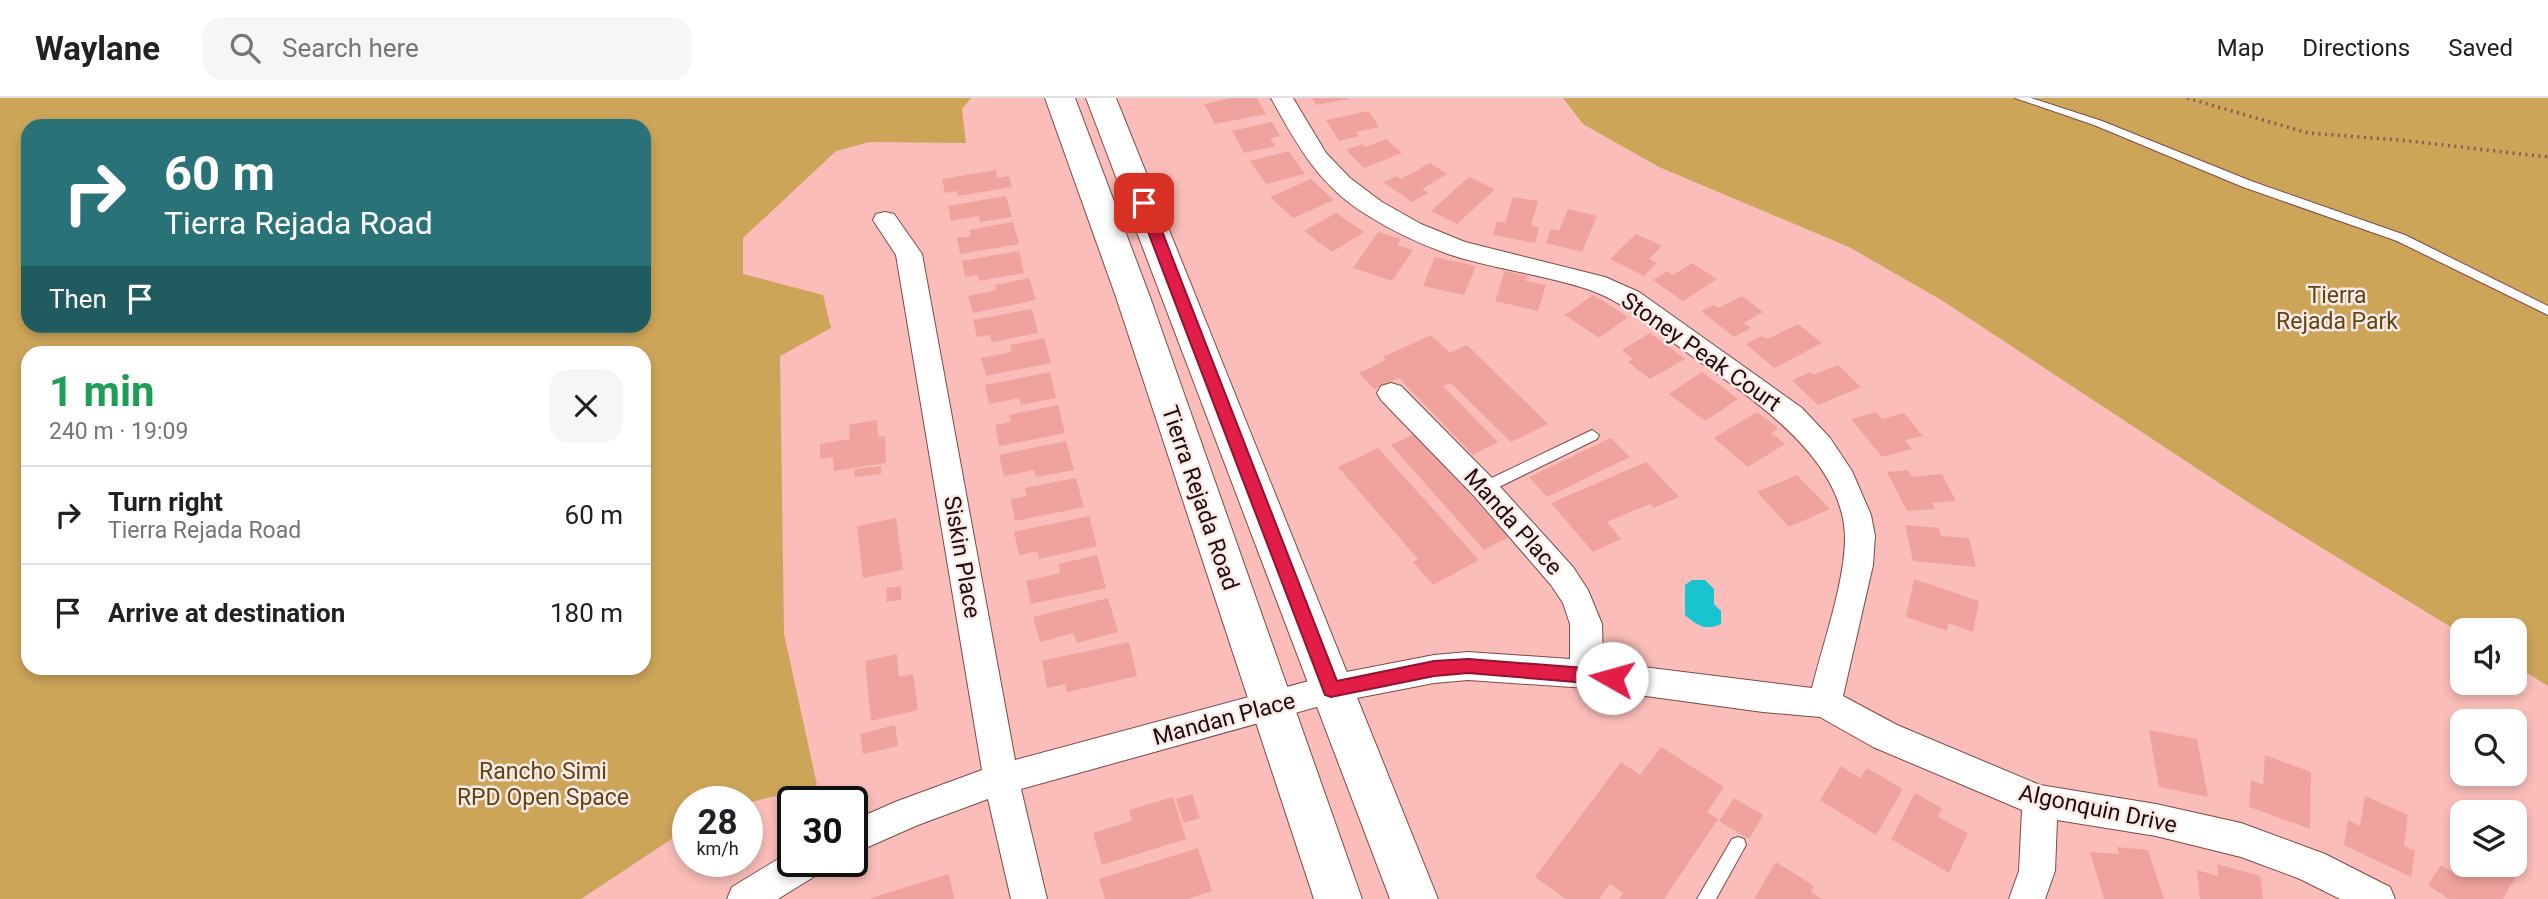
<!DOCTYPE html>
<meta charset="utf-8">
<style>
:root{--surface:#fff;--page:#f6f6f6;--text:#202124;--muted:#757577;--line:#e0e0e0}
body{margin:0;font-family:Roboto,sans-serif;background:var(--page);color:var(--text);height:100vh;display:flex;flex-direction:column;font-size:26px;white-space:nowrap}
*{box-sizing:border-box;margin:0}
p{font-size:23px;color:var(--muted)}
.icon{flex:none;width:38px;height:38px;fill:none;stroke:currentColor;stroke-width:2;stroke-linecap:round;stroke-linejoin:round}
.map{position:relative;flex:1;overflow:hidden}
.panel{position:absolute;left:21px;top:248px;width:630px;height:329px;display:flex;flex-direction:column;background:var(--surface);border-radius:21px;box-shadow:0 4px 10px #0003}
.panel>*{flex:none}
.hud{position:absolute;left:21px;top:21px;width:630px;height:214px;border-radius:21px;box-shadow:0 4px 10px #0003;background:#287278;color:#fff;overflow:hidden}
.tools{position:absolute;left:2450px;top:520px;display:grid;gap:14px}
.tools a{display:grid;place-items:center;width:77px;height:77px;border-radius:14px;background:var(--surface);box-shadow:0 4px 10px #0003;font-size:35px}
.speed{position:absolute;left:672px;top:688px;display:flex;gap:14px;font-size:35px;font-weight:700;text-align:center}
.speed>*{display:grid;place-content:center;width:91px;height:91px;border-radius:50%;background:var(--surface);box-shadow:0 4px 10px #0003;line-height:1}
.speed small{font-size:18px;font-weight:400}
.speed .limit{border:4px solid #111;border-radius:10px;background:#fff;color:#111}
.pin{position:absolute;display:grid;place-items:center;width:60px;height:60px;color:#fff;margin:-30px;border-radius:14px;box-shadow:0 4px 10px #0006}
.me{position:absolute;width:77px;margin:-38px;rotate:277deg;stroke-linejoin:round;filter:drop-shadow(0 0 5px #0008)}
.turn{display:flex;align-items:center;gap:24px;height:147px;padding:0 28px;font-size:32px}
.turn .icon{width:91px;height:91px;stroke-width:2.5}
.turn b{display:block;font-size:49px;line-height:60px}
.then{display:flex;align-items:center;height:66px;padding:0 28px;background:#0003;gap:14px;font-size:26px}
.round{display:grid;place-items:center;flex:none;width:74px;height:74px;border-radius:21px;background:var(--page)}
.overview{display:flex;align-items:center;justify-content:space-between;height:119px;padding:0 28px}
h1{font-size:42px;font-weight:700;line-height:52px;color:#1e9e55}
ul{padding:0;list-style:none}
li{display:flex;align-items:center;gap:21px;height:98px;padding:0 28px;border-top:2px solid var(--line)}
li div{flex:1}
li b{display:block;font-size:26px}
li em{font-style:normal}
header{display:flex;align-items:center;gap:42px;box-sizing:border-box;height:98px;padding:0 35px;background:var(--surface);border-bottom:2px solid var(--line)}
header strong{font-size:33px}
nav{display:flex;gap:38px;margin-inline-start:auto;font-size:24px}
.search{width:490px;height:63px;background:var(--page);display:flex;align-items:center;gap:18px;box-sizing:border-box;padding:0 24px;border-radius:21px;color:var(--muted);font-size:26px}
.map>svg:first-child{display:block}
.green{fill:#cca558;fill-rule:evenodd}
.water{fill:#19c4d1}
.building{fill:#f0a39e}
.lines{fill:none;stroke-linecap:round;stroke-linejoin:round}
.service-casing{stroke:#7e4a47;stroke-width:2}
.minor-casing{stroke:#7e4a47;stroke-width:2}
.secondary-casing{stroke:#7e4a47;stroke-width:2}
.path{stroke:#855e5b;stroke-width:3.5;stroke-dasharray:2 4.5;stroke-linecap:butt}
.service{fill:#fff;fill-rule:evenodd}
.minor{fill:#fff;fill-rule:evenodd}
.secondary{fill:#fff;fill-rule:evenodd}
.route{fill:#e11d48;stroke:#92132f;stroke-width:2}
.labels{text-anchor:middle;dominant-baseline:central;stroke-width:5;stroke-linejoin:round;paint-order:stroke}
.park-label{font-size:23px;fill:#5e4612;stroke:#fdeae8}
.street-label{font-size:23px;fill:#200c0b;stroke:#fdeae8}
</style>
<header>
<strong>Waylane</strong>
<div class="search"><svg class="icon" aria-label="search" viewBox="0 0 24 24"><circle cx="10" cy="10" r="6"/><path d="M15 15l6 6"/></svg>Search here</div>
<nav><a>Map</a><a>Directions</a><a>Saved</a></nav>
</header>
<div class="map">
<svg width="2548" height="801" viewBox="0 0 2548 801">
<rect width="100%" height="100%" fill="#fabdb9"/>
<!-- green -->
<g class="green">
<path d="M0,0H971L962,11L966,45L869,44L836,53L743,140V176L823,197L831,230L780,258L784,536L817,687L747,705L688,704V730L581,801H0ZM28,28H644V228H28ZM28,256H644V570H28Z"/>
<polygon points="1563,0 2548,0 2548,588 2515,568 2515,532 2462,532 2462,536 2254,408 1943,203 1849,149 1659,69 1583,26"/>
</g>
<!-- water -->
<path class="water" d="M1692,482H1705L1714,491V506L1721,513V526C1705,533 1698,528 1685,517V487Z"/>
<!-- building -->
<g class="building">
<polygon points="1232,0 1257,0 1266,16 1215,26 1204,6"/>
<polygon points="1312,0 1348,0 1348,1 1316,7"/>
<polygon points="1369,13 1379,29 1356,34 1359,38 1339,43 1326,22"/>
<polygon points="1272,24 1280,38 1270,40 1275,48 1244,55 1232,33"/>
<polygon points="1386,41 1402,55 1364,70 1346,52 1362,46 1365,49"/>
<polygon points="1289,53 1305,76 1266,86 1250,63"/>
<polygon points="1430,65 1447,76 1422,91 1428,95 1412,104 1383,84 1396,78 1401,81"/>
<polygon points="996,72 997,80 1009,78 1012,89 958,98 957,93 945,95 942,81"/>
<polygon points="1469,79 1495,91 1457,126 1431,113"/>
<polygon points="1311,81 1334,102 1293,120 1270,99"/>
<polygon points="1006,98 1012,119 980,124 979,118 951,123 948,108"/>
<polygon points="1513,99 1538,103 1531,128 1539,129 1535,145 1493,137 1497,123 1505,125"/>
<polygon points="1568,111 1597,118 1582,154 1546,145 1551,131 1559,133"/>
<polygon points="1336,115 1364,134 1332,154 1304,133"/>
<polygon points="1013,124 1019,146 960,156 957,140 971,138 969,132"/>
<polygon points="1378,134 1401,141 1397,147 1413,152 1392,183 1353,170"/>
<polygon points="1636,136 1662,148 1649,161 1657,165 1644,178 1610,161"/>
<polygon points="1019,153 1024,175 979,183 978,177 965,179 962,163"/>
<polygon points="1435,159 1476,168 1464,197 1423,188"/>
<polygon points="1692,165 1717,181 1683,203 1653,182 1667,173 1673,177"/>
<polygon points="1505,173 1528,178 1526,183 1546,187 1538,213 1495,203"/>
<polygon points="1029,180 1036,202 973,215 968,198 997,192 995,187"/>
<polygon points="1593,197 1628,219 1599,240 1565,217"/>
<polygon points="1742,198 1763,214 1744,225 1751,230 1734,239 1701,213 1713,207 1718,210"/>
<polygon points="1032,211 1038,235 992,244 990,237 977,239 973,222"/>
<polygon points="1798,226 1822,245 1774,270 1746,246 1762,238 1767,241"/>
<polygon points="1650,235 1685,261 1650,281 1628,264 1633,261 1622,252"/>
<polygon points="1431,237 1450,255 1467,247 1548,326 1511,344 1451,285 1443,288 1498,344 1473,357 1399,280 1374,291 1359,275 1386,262 1383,259"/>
<polygon points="1044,240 1051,265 986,278 981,260 1012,254 1010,247"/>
<polygon points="1838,267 1861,289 1818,307 1792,282 1810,274 1813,277"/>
<polygon points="1050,274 1056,300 1021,307 1019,300 989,306 985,287"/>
<polygon points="1702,274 1738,301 1705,323 1669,296"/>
<polygon points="1058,307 1065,335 999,348 995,327 1011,324 1009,317"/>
<polygon points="1757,314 1778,330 1771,335 1785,346 1748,369 1714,340"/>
<polygon points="1876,314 1882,321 1904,315 1923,338 1905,342 1912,351 1882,359 1851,321"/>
<polygon points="877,322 878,339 885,338 886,365 834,373 833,359 820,361 820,346 850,341 849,327"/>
<polygon points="1414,336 1509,439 1484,452 1391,347"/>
<polygon points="1611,340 1630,359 1547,399 1529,379"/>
<polygon points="1066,343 1074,372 1036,379 1034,372 1004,378 999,357"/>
<polygon points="1378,350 1479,462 1433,487 1413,464 1418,461 1338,369"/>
<polygon points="1646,364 1679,399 1654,410 1650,406 1607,424 1621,441 1593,454 1551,405"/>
<polygon points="881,368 881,376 855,379 855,371"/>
<polygon points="1908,372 1912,379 1942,376 1956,403 1932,405 1935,411 1907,413 1887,374"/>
<polygon points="1797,377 1830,411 1789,429 1757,394"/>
<polygon points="1076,380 1084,409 1015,423 1011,401 1027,398 1025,390"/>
<polygon points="1089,418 1097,448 1039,461 1037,453 1019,457 1014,434"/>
<polygon points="896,420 903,472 863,480 857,428"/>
<polygon points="1905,427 1939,430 1941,438 1969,440 1976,469 1913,463"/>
<polygon points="1097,457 1106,490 1031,506 1026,483 1060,475 1059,466"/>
<polygon points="1914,481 1979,503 1973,534 1948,525 1947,533 1906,519"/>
<polygon points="901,488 901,502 886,504 887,490"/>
<polygon points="1108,500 1118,534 1077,545 1073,535 1040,544 1033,519"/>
<polygon points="1129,544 1137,578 1067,594 1065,586 1047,590 1042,563"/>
<polygon points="897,556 899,579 913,576 918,612 871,623 865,563"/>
<polygon points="895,627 898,648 863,656 860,636"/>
<polygon points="2149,632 2197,641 2208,699 2159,689"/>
<polygon points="1661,649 1724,689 1707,714 1718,721 1664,801 1619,801 1623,795 1610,786 1599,801 1566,801 1535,779 1621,664 1640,677"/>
<polygon points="2265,657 2311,674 2310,731 2249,709 2251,682 2263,687"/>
<polygon points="1841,668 1860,680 1867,670 1903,691 1876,737 1820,702"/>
<polygon points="1915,695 1942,710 1938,719 1968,735 1949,775 1891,741"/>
<polygon points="1192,696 1200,720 1184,725 1176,701"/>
<polygon points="2365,698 2408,717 2404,748 2415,753 2411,779 2344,747 2348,722 2360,728"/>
<polygon points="1173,699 1186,741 1102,767 1093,735 1132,723 1129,712"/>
<polygon points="1734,700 1763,717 1749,741 1719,723"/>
<polygon points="2117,749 2148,752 2164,801 2104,801 2090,754 2119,756"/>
<polygon points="1198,750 1212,793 1187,801 1105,801 1099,781"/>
<polygon points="2462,757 2462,766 2494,766 2515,780 2503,801 2449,801 2428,787 2441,767 2452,774"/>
<polygon points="1776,764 1814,788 1811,794 1822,801 1754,801"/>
<polygon points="2217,766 2260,778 2263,801 2200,801 2197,772 2218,778"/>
<polygon points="949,776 954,801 871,801 871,800"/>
</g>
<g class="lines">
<defs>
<g id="service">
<polygon points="2015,0 2031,0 2102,23 2251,83 2405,137 2548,208 2548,217 2397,143 2243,89 2094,27"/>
<polygon points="1592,332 1599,337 1597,341 1489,394 1484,395 1477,390 1479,386"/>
<polygon points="1738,739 1744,741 1746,747 1716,801 1697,801 1732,741"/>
</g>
<g id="minor">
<path d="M1271,0H1293L1326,55L1350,80L1382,104L1421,126L1465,144L1605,179L1639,194L1802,310L1830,340L1852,373L1871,417L1875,438L1873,467L1843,598L1897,627L2040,687L2156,706L2241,725L2325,756L2390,789L2395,801H2340L2300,781L2241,759L2156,738L2057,722L2055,773L2045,801H2009L2019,773L2022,712L1873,649L1820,619L1763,614L1587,590L1468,582L1434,585L1331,605L1021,691L1047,801H1011L988,701L918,727L852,756V723L895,704L982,672L896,157L873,122L876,116L885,114L894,116L922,156L1015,662L1331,577L1434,557L1468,554L1570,561V526L1563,505L1551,487L1474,398L1381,302L1377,295L1381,288L1391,285L1401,288L1494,382L1573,469L1588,492L1602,526L1603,564L1812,590C1823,545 1845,484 1845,440C1844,356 1744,296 1685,253C1654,231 1624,203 1587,191C1542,176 1493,171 1448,156C1420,146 1392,133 1367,117C1319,88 1297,47 1271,0Z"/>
<polygon points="793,752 793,763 825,763 820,775 778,801 727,801 732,789"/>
</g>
<g id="secondary">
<polygon points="1045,0 1075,0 1150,199 1362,801 1314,801 1116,199"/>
<polygon points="1086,0 1116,0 1438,801 1390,801"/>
</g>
</defs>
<!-- service casing -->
<use href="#service" class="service-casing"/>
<!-- minor casing -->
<use href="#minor" class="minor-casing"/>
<!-- secondary casing -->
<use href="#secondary" class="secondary-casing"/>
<!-- path -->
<polyline class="path" points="2187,0 2308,35 2400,42 2548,59"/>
<!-- service -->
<use href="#service" class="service"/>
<!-- minor -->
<use href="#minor" class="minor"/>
<!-- secondary -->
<use href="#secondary" class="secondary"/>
</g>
<!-- route -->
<polygon class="route" points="1144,101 1151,105 1337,583 1434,563 1468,561 1612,572 1618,575 1621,580 1618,585 1612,587 1468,575 1434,578 1331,599 1325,597 1137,105"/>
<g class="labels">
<!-- park labels -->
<g class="park-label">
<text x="2337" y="197">Tierra<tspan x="2337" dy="26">Rejada Park</tspan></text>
<text x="543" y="673">Rancho Simi<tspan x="543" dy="26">RPD Open Space</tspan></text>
</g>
<!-- street labels -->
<g class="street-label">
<text transform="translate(1701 254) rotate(35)">Stoney Peak Court</text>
<text transform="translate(1200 400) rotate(71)">Tierra Rejada Road</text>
<text transform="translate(1513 424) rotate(48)">Manda Place</text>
<text transform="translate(962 459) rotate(80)">Siskin Place</text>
<text transform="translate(1224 621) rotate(-15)">Mandan Place</text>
<text transform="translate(2098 711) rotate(12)">Algonquin Drive</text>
</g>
</g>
</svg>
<div class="tools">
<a><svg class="icon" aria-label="sound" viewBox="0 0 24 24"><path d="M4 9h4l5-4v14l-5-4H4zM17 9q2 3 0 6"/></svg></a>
<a><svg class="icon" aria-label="search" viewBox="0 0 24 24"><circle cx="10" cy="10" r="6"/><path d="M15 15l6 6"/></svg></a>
<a><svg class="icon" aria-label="layers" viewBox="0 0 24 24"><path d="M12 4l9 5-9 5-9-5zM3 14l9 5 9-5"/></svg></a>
</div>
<div class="speed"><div>28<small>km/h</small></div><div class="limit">30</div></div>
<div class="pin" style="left:1144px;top:105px;background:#d93025"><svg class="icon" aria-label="arrive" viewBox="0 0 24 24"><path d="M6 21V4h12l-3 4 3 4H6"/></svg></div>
<svg class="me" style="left:1612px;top:580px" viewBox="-20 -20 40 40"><circle r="19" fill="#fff"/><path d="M0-13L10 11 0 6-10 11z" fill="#e11d48"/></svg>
<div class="hud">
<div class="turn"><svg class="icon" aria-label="right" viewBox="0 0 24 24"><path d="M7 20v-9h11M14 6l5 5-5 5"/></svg><div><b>60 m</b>Tierra Rejada Road</div></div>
<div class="then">Then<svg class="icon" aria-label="arrive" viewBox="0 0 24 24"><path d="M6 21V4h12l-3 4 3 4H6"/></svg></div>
</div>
<section class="panel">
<div class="overview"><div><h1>1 min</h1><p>240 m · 19:09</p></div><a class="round"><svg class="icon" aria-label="close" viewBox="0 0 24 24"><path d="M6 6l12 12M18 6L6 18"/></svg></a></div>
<ul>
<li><svg class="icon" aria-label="right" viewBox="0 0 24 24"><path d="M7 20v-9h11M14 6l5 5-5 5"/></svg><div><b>Turn right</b><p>Tierra Rejada Road</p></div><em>60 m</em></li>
<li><svg class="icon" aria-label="arrive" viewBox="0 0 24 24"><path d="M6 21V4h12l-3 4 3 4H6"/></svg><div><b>Arrive at destination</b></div><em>180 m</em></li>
</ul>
</section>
</div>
